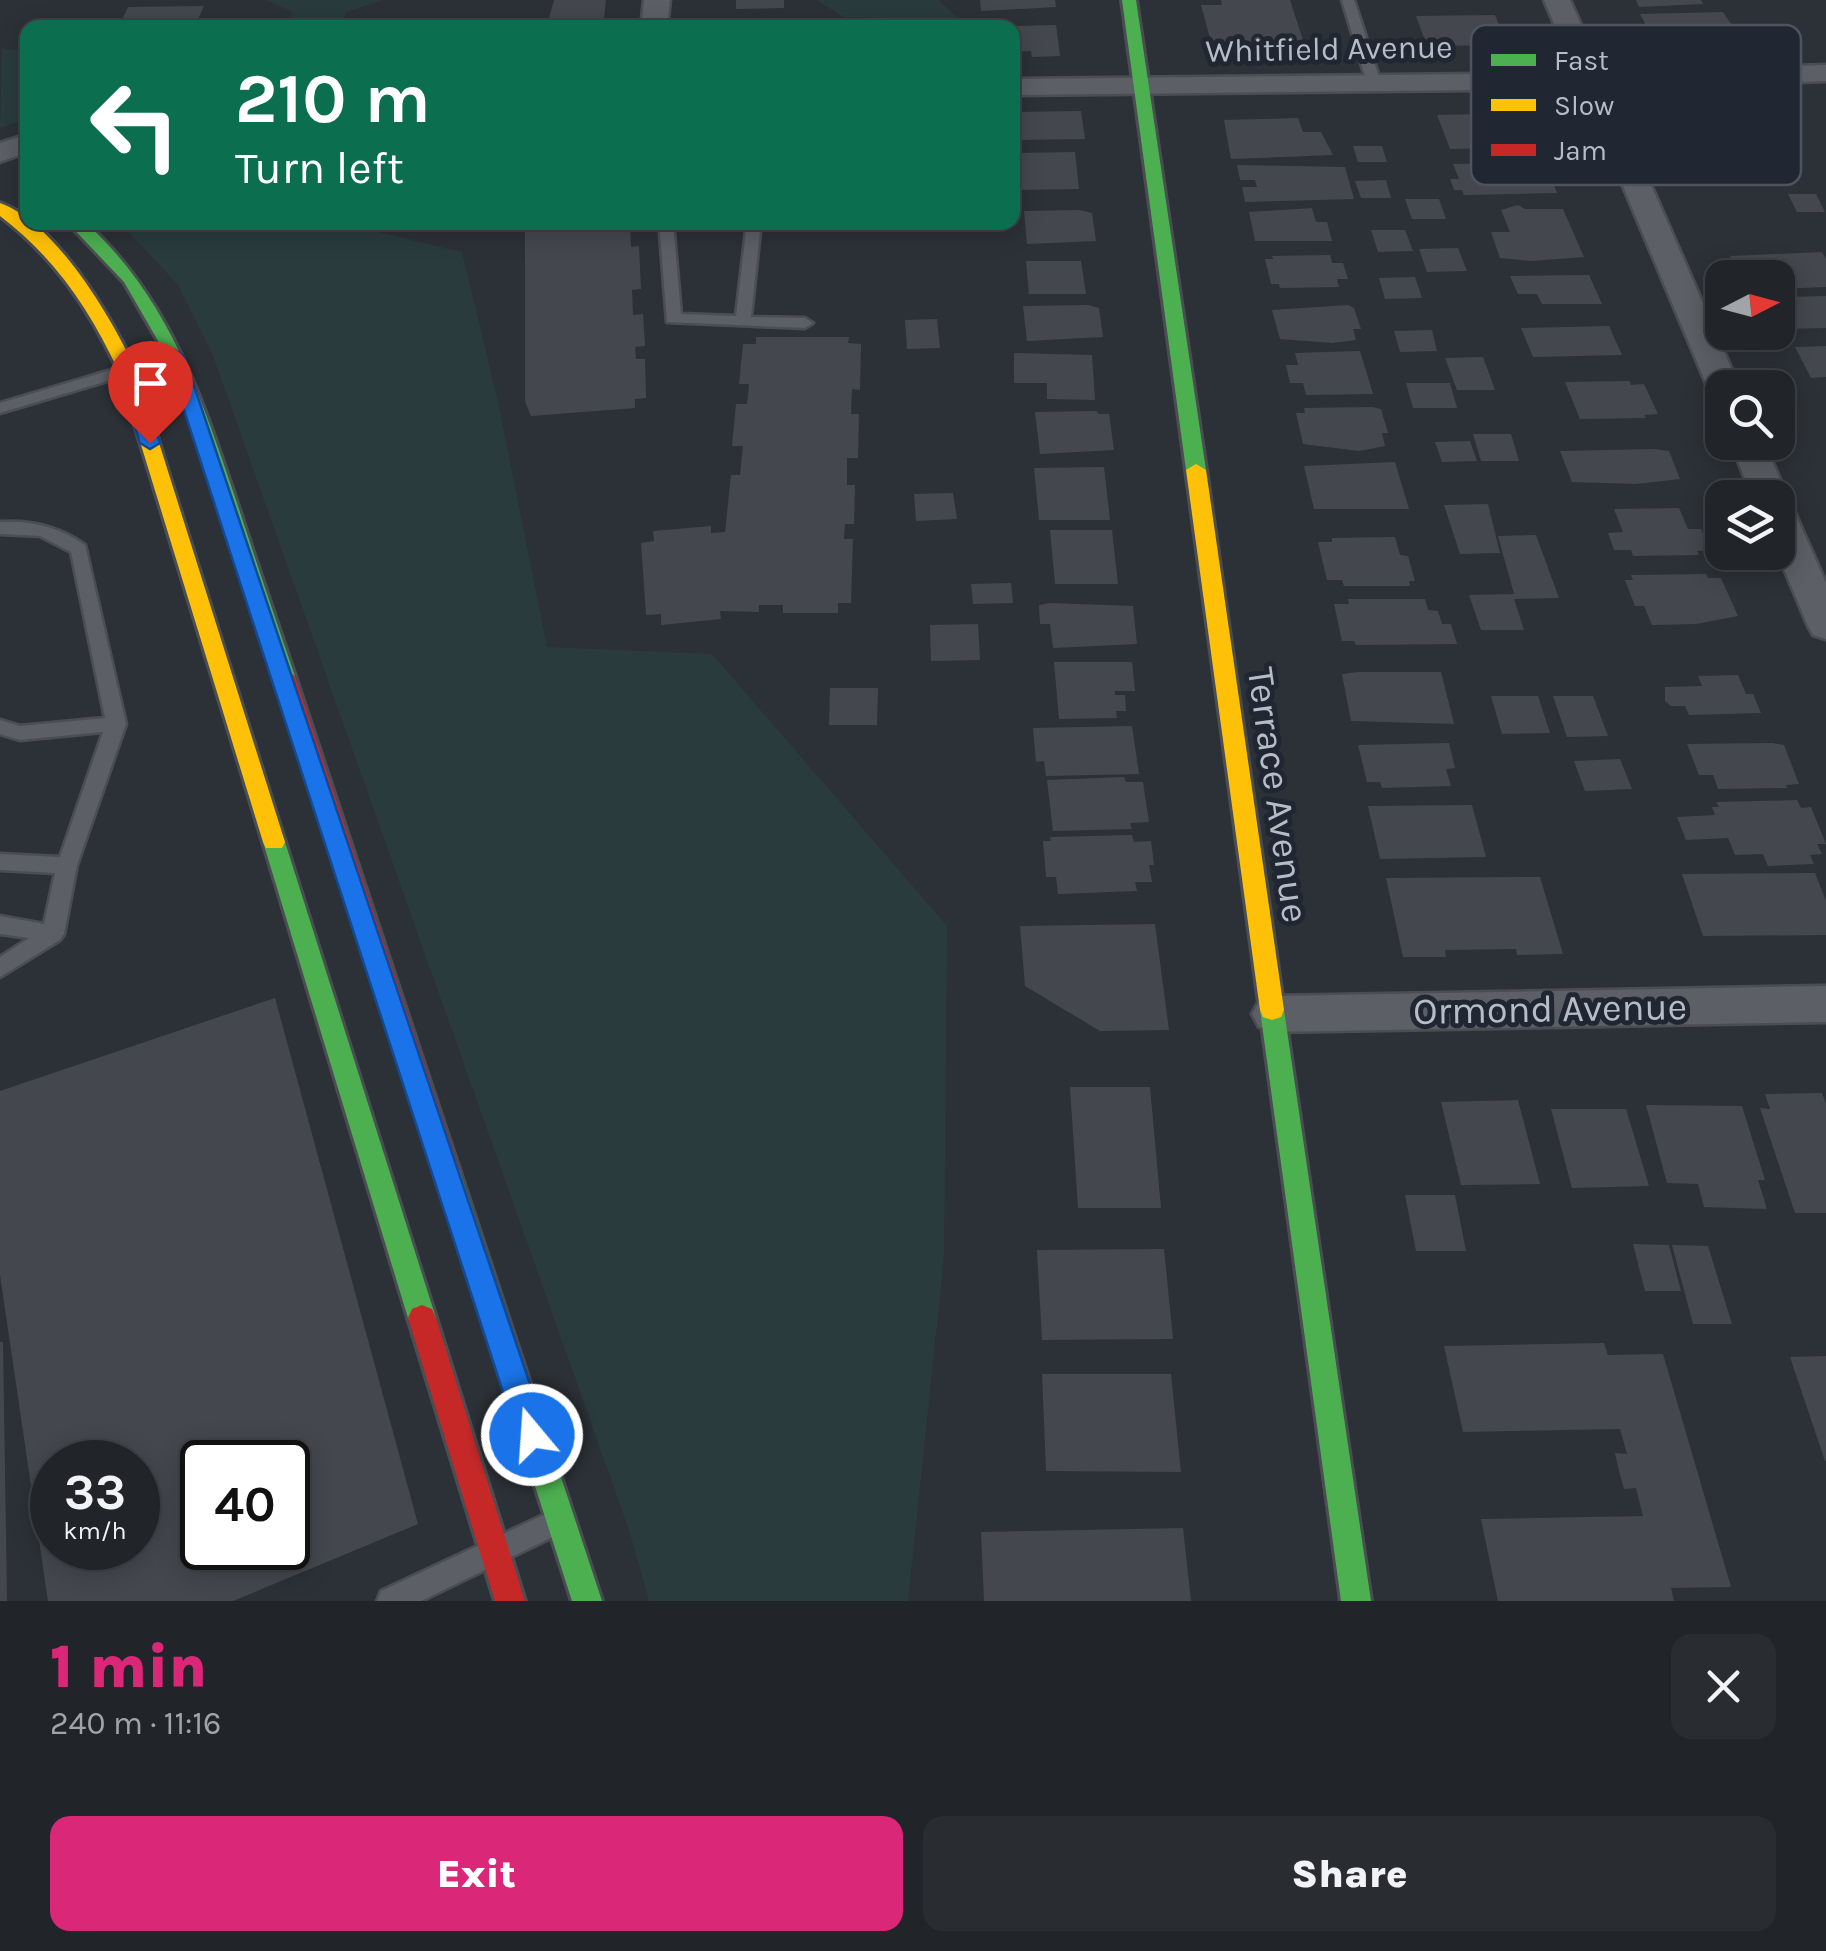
<!DOCTYPE html>
<meta charset="utf-8">
<style>
:root{--surface:#212529;--page:#292d31;--text:#f1f3f6;--muted:#a2a5a8;--line:#3e4246;--accent:#db2777}
body{margin:0;font-family:Karla,sans-serif;background:var(--page);color:var(--text);height:100vh;display:flex;flex-direction:column;font-size:38px;white-space:nowrap}
*{box-sizing:border-box;margin:0}
p{font-size:32px;color:var(--muted)}
.icon{flex:none;width:55px;height:55px;fill:none;stroke:currentColor;stroke-width:2;stroke-linecap:round;stroke-linejoin:round}
.map{position:relative;height:1601px;overflow:hidden}
.details{display:flex;flex-direction:column;background:var(--surface);flex:1}
.details>*{flex:none}
.top-card{position:absolute;left:20px;top:20px;width:1000px;height:210px;border-radius:20px;box-shadow:0 5px 25px #0003,0 0 0 2px var(--line);background:#0b6e4f;color:#fff;overflow:hidden}
.needle{width:65px;rotate:84deg}
.controls{position:absolute;left:1705px;top:260px;display:grid;gap:20px}
.controls a{display:grid;place-items:center;width:90px;height:90px;border-radius:20px;background:var(--surface);box-shadow:0 5px 25px #0003,0 0 0 2px var(--line);font-size:50px}
.speed{position:absolute;left:30px;top:1440px;display:flex;gap:20px;font-size:50px;font-weight:700;text-align:center}
.speed>*{display:grid;place-content:center;width:130px;height:130px;border-radius:50%;background:var(--surface);box-shadow:0 5px 25px #0003,0 0 0 2px var(--line);line-height:1}
.speed small{font-size:25px;font-weight:400}
.speed .limit{border:5px solid #111;border-radius:15px;background:#fff;color:#111}
.pin{position:absolute;display:grid;place-items:center;width:85px;height:85px;color:#fff;margin:-102px -42px;border-radius:50% 50% 50% 0;rotate:-45deg;box-shadow:0 0 10px #0007}
.pin .icon{rotate:45deg}
.me{position:absolute;width:110px;margin:-55px;rotate:342deg;stroke-linejoin:round;filter:drop-shadow(0 0 8px #0008)}
.turn{display:flex;align-items:center;gap:35px;height:210px;padding:0 50px;font-size:45px}
.turn .icon{width:130px;height:130px;stroke-width:2.5}
.turn b{display:block;font-size:70px;line-height:85px}
.round{display:grid;place-items:center;flex:none;width:105px;height:105px;border-radius:20px;background:var(--page)}
.head{display:flex;align-items:center;justify-content:space-between;height:170px;padding:0 50px}
h1{font-size:60px;font-weight:800;line-height:75px;color:var(--accent)}
.primary-button{display:flex;gap:20px;margin-top:auto;padding:20px 50px}
.primary-button a{flex:1;height:115px;border-radius:20px;background:var(--accent);color:#fff;font-size:40px;font-weight:800;line-height:115px;text-align:center}
.primary-button a+a{background:var(--page);color:var(--text)}
.map>svg:first-child{display:block}
.green{fill:#2a3b3d}
.building{fill:#44484e;fill-rule:evenodd}
.lines{fill:none;stroke-linecap:round;stroke-linejoin:round}
.lane-casing{stroke:#4a4d52;stroke-width:5}
.street-casing{stroke:#4a4d52;stroke-width:5}
.fast-casing{stroke:#4a4d52;stroke-width:6}
.slow-casing{stroke:#4a4d52;stroke-width:6}
.jam-casing{stroke:#4a4d52;stroke-width:6}
.lane{fill:#5c5f65;fill-rule:evenodd}
.street{fill:#5c5f65;fill-rule:evenodd}
.fast{fill:#4caf50;fill-rule:evenodd}
.slow{fill:#ffc107;fill-rule:evenodd}
.jam{fill:#c62828;fill-rule:evenodd}
.route{fill:#1a73e8;stroke:#114b97;stroke-width:2.5}
.labels{text-anchor:middle;dominant-baseline:central;stroke-width:10;stroke-linejoin:round;paint-order:stroke}
.far-street-label{font-size:32px;fill:#b7bdc7;stroke:#202732}
.street-label{font-size:38px;fill:#b7bdc7;stroke:#202732}
.key{fill:#202732;stroke:#4d545f;stroke-width:2.5}
.key-label{font-size:28px;fill:#b7bdc7}
</style>
<div class="map">
<svg width="1826" height="1601" viewBox="0 0 1826 1601">
<rect width="100%" height="100%" fill="#2c3137"/>
<!-- green -->
<g class="green">
<polygon points="266,0 383,0 346,12 341,27 289,28 292,12"/>
<polygon points="817,0 939,0 962,23 957,27 890,27 890,18 843,17"/>
<polygon points="2,49 27,50 28,118 0,128"/>
<polygon points="120,223 341,223 462,252 498,402 547,647 712,654 947,926 944,1257 908,1601 649,1601 629,1530 212,353 178,285"/>
</g>
<!-- building -->
<g class="building">
<polygon points="554,0 606,0 603,28 543,25 544,18 549,18"/>
<polygon points="736,0 784,0 784,8 736,9"/>
<polygon points="980,0 1055,0 1056,7 981,11"/>
<polygon points="1221,0 1290,0 1303,40 1219,45 1210,38 1201,5 1222,5"/>
<polygon points="1636,0 1701,0 1703,4 1639,7"/>
<polygon points="204,6 194,28 118,28 128,7"/>
<polygon points="1723,12 1731,24 1714,28 1720,36 1654,40 1640,14"/>
<polygon points="1495,15 1507,45 1427,46 1416,16"/>
<polygon points="404,19 499,19 497,28 401,28"/>
<polygon points="883,21 884,28 845,28 845,22"/>
<polygon points="749,22 789,22 789,28 748,28"/>
<polygon points="1056,25 1060,56 1032,57 1031,51 1012,52 1012,26"/>
<polygon points="1081,111 1085,139 1021,140 1018,112"/>
<polygon points="1527,113 1542,147 1450,149 1437,115"/>
<polygon points="1298,118 1303,132 1321,132 1333,155 1231,159 1224,120"/>
<polygon points="1353,146 1382,146 1387,162 1358,162"/>
<polygon points="1075,152 1079,189 1012,190 1012,153"/>
<polygon points="1544,162 1557,193 1464,195 1462,190 1454,190 1450,179 1459,179 1453,164"/>
<polygon points="1237,165 1345,167 1354,199 1245,202 1242,187 1257,187 1255,180 1240,180"/>
<polygon points="1386,180 1391,198 1361,198 1355,181"/>
<polygon points="1788,194 1816,194 1825,212 1797,212"/>
<polygon points="1405,199 1439,199 1446,219 1412,219"/>
<polygon points="1518,205 1525,209 1563,209 1584,257 1531,261 1500,258 1491,232 1510,232 1501,210"/>
<polygon points="1312,208 1316,222 1327,222 1332,241 1255,241 1249,212"/>
<polygon points="1080,210 1092,213 1096,241 1027,244 1024,211"/>
<polygon points="525,222 630,222 631,247 639,246 641,289 632,290 633,315 643,314 645,346 635,347 636,359 645,359 646,398 635,399 635,408 531,416 525,401"/>
<polygon points="1371,230 1405,230 1413,251 1378,252"/>
<polygon points="1458,248 1467,271 1427,272 1419,249"/>
<polygon points="1822,252 1826,259 1826,287 1778,289 1778,278 1743,278 1730,256"/>
<polygon points="1330,255 1332,263 1343,263 1348,279 1337,279 1339,287 1280,288 1279,284 1271,284 1265,259 1273,259 1272,256"/>
<polygon points="1026,261 1081,261 1086,294 1029,294"/>
<polygon points="1589,275 1602,304 1542,304 1537,294 1518,294 1510,276"/>
<polygon points="1415,277 1422,298 1385,299 1379,278"/>
<polygon points="1826,296 1826,328 1781,329 1778,322 1778,297"/>
<polygon points="1088,305 1099,308 1103,337 1027,341 1023,306"/>
<polygon points="1348,305 1354,308 1361,329 1353,329 1356,340 1333,343 1280,339 1272,310"/>
<polygon points="937,319 940,348 907,349 905,320"/>
<polygon points="1609,326 1622,355 1533,357 1521,328"/>
<polygon points="1432,330 1437,351 1400,352 1394,331"/>
<polygon points="756,337 849,337 848,343 861,344 860,390 852,389 851,414 859,414 858,458 847,458 847,485 855,485 854,524 845,524 844,539 853,539 851,603 838,603 838,613 783,613 783,605 759,605 759,612 720,611 721,619 661,625 661,614 646,615 641,543 654,541 653,531 711,526 711,533 725,532 731,475 740,475 743,446 732,446 736,404 747,404 748,396 749,384 739,384 743,344 756,344"/>
<polygon points="1826,346 1826,377 1811,378 1795,347"/>
<polygon points="1360,351 1373,394 1306,395 1303,383 1290,383 1286,365 1298,365 1295,353"/>
<polygon points="1014,353 1092,355 1095,400 1047,399 1047,383 1014,383"/>
<polygon points="1483,357 1495,390 1457,390 1445,358"/>
<polygon points="1630,381 1631,385 1644,384 1658,414 1644,415 1646,418 1580,419 1565,382"/>
<polygon points="1406,383 1450,383 1457,408 1413,408"/>
<polygon points="1372,407 1381,409 1388,433 1382,433 1385,446 1359,451 1303,444 1296,413 1305,413 1304,408"/>
<polygon points="1097,411 1098,414 1109,414 1114,450 1040,454 1035,412"/>
<polygon points="1473,434 1511,434 1519,461 1481,461"/>
<polygon points="1470,441 1477,461 1442,462 1435,442"/>
<polygon points="1654,449 1669,451 1680,479 1636,484 1572,482 1560,451"/>
<polygon points="1395,462 1409,509 1314,509 1304,466"/>
<polygon points="1104,467 1110,520 1039,520 1034,468"/>
<polygon points="953,493 957,519 916,521 914,494"/>
<polygon points="1488,504 1500,553 1460,554 1444,505"/>
<polygon points="1679,508 1688,529 1701,529 1711,550 1697,551 1699,555 1633,556 1631,550 1614,550 1608,533 1623,532 1614,509"/>
<polygon points="1050,530 1112,530 1118,584 1055,584"/>
<polygon points="1536,535 1559,598 1514,599 1524,630 1481,630 1469,595 1514,594 1498,536"/>
<polygon points="1395,537 1400,555 1408,556 1415,581 1409,581 1410,586 1344,586 1342,580 1327,580 1318,542 1332,542 1332,538"/>
<polygon points="1706,574 1708,578 1721,578 1738,616 1696,624 1652,625 1644,606 1635,606 1625,580 1633,580 1631,575"/>
<polygon points="1011,583 1013,603 973,604 971,584"/>
<polygon points="1348,599 1425,599 1428,610 1438,611 1442,624 1451,624 1457,644 1356,645 1354,641 1342,641 1334,604 1349,604"/>
<polygon points="1050,603 1133,606 1137,644 1053,648 1050,624 1040,624 1039,605"/>
<polygon points="978,624 980,660 931,661 930,625"/>
<polygon points="1054,662 1132,662 1135,691 1115,691 1115,695 1125,695 1126,711 1116,711 1117,718 1059,719"/>
<polygon points="1358,672 1441,672 1454,724 1351,721 1342,674"/>
<polygon points="1738,675 1746,694 1753,694 1761,713 1689,715 1685,706 1671,706 1665,701 1665,687 1702,686 1698,676"/>
<polygon points="830,688 878,688 877,725 829,725"/>
<polygon points="1491,696 1538,696 1550,733 1502,734"/>
<polygon points="1553,696 1593,696 1608,736 1567,737"/>
<polygon points="1132,726 1139,774 1046,776 1044,761 1036,762 1033,728"/>
<polygon points="1449,743 1455,768 1446,769 1451,786 1382,788 1380,782 1367,782 1358,745"/>
<polygon points="1772,743 1784,745 1799,784 1786,785 1787,788 1718,789 1713,775 1699,775 1687,744"/>
<polygon points="1620,759 1632,789 1585,791 1574,761"/>
<polygon points="1124,777 1126,782 1143,782 1149,822 1130,823 1132,829 1053,831 1047,780"/>
<polygon points="1797,800 1801,808 1811,807 1826,844 1817,844 1822,854 1810,855 1814,864 1768,866 1763,854 1735,855 1728,838 1686,840 1677,817 1715,815 1712,807 1719,807 1716,802"/>
<polygon points="1472,805 1486,857 1380,859 1368,806"/>
<polygon points="1132,835 1134,842 1151,841 1154,865 1149,865 1152,882 1135,882 1137,891 1058,894 1056,877 1046,877 1043,841 1051,841 1050,837"/>
<polygon points="1815,873 1826,901 1826,935 1703,936 1682,874"/>
<polygon points="1540,877 1563,954 1517,955 1516,949 1445,950 1446,957 1403,957 1386,878"/>
<polygon points="1155,924 1169,1030 1100,1031 1025,986 1020,926"/>
<path d="M275,998L418,1524L233,1601H48L0,1275V1091ZM52,1462H138V1548H52ZM202,1462H288V1548H202Z"/>
<polygon points="1070,1087 1150,1087 1161,1208 1078,1208"/>
<polygon points="1822,1093 1826,1104 1826,1213 1795,1213 1760,1108 1770,1109 1765,1094"/>
<polygon points="1518,1100 1540,1184 1461,1185 1441,1102"/>
<polygon points="1646,1105 1742,1106 1765,1180 1758,1180 1767,1209 1704,1207 1698,1184 1667,1183"/>
<polygon points="1551,1109 1626,1109 1649,1186 1572,1188"/>
<polygon points="1405,1195 1455,1195 1466,1251 1416,1251"/>
<polygon points="1633,1244 1669,1245 1681,1291 1645,1291"/>
<polygon points="1672,1245 1708,1246 1732,1324 1693,1324"/>
<polygon points="1164,1249 1173,1339 1042,1340 1037,1250"/>
<polygon points="0,1342 3,1342 7,1601 0,1601"/>
<polygon points="1604,1343 1608,1355 1663,1354 1731,1587 1671,1588 1674,1601 1498,1601 1481,1519 1643,1516 1636,1488 1624,1489 1619,1471 1615,1453 1627,1454 1620,1429 1463,1432 1444,1346"/>
<polygon points="1826,1356 1826,1461 1825,1461 1790,1357"/>
<polygon points="1042,1374 1171,1374 1181,1472 1046,1471"/>
<polygon points="1183,1528 1191,1601 984,1601 981,1532"/>
</g>
<g class="lines">
<defs>
<g id="lane">
<polygon points="1342,0 1354,0 1381,83 1379,86 1367,83"/>
<polygon points="659,222 673,222 681,314 736,316 747,222 761,222 751,317 805,318 813,323 805,328 667,322"/>
<polygon points="175,351 181,353 181,359 0,413 0,403"/>
<path d="M0,522C31,520 60,527 85,545L126,724L77,865L64,934L60,940L0,977V957L29,938L0,934V916L44,924L55,873L0,870V854L60,857L103,732L20,740L0,734V720L20,726L105,718L71,552L40,536L0,534Z"/>
<polygon points="552,1511 561,1515 565,1524 561,1533 421,1601 377,1601 381,1591"/>
</g>
<g id="street">
<polygon points="644,0 670,0 667,28 641,28"/>
<polygon points="1544,0 1570,0 1602,72 1826,65 1826,81 1609,89 1740,388 1722,388 1722,398 1712,395 1708,388 1582,89 1012,95 1012,79 1575,73"/>
<polygon points="28,134 28,152 0,162 0,143"/>
<polygon points="1730,442 1764,442 1788,498 1785,503 1795,513 1826,583 1826,639 1813,635 1808,626 1777,552 1778,498 1753,498"/>
<polygon points="1826,986 1826,1022 1274,1032 1259,1027 1252,1014 1259,1001 1274,996"/>
</g>
<g id="fast">
<polygon points="1122,0 1136,0 1206,470 1196,476 1186,470"/>
<path d="M67,222H85C167,296 200,393 234,494C254,555 274,615 295,676L292,681L284,684L273,676L190,418L161,346L124,282Z"/>
<polygon points="274,833 282,836 285,842 436,1318 432,1327 422,1331 412,1327 408,1318 263,842 266,836"/>
<polygon points="1272,1000 1281,1003 1284,1010 1371,1601 1341,1601 1260,1010 1263,1003"/>
<polygon points="446,1157 455,1161 459,1169 602,1601 572,1601 433,1169 437,1161"/>
</g>
<g id="slow">
<path d="M0,203C56,223 111,317 136,370L285,842L282,848H266L263,842L118,370C89,308 54,257 0,216Z"/>
<polygon points="1196,464 1206,470 1284,1010 1281,1017 1272,1020 1263,1017 1260,1010 1186,470"/>
</g>
<g id="jam">
<polygon points="284,668 295,676 459,1169 455,1177 446,1181 437,1177 433,1169 273,676"/>
<polygon points="422,1305 432,1309 436,1318 525,1601 495,1601 408,1318 412,1309"/>
</g>
</defs>
<!-- lane casing -->
<use href="#lane" class="lane-casing"/>
<!-- street casing -->
<use href="#street" class="street-casing"/>
<!-- fast casing -->
<use href="#fast" class="fast-casing"/>
<!-- slow casing -->
<use href="#slow" class="slow-casing"/>
<!-- jam casing -->
<use href="#jam" class="jam-casing"/>
<!-- lane -->
<use href="#lane" class="lane"/>
<!-- street -->
<use href="#street" class="street"/>
<!-- fast -->
<use href="#fast" class="fast"/>
<!-- slow -->
<use href="#slow" class="slow"/>
<!-- jam -->
<use href="#jam" class="jam"/>
</g>
<!-- route -->
<polygon class="route" points="175,350 184,356 547,1435 542,1445 532,1449 522,1445 517,1435 169,364 137,373 160,443 150,449 140,443 118,370"/>
<g class="labels">
<!-- far-street labels -->
<g class="far-street-label">
<text transform="translate(1329 49) rotate(-1)">Whitfield Avenue</text>
</g>
<!-- street labels -->
<g class="street-label">
<text transform="translate(1278 795) rotate(82)">Terrace Avenue</text>
<text transform="translate(1550 1009) rotate(-1)">Ormond Avenue</text>
</g>
</g>
<!-- legend -->
<rect x="1471" y="25" width="330" height="160" rx="15" class="key"/>
<rect x="1491" y="54" width="45" height="12" fill="#4caf50"/>
<rect x="1491" y="99" width="45" height="12" fill="#ffc107"/>
<rect x="1491" y="144" width="45" height="12" fill="#c62828"/>
<g class="key-label">
<text x="1554" y="70">Fast</text>
<text x="1554" y="115">Slow</text>
<text x="1554" y="160">Jam</text>
</g>
</svg>
<div class="controls">
<a><svg class="needle" viewBox="-14 -14 28 28"><path d="M0-13l5 13h-10z" fill="#e53935"/><path d="M0 13l5-13h-10z" fill="#a2a5a8"/></svg></a>
<a><svg class="icon" aria-label="search" viewBox="0 0 24 24"><circle cx="10" cy="10" r="6"/><path d="M15 15l6 6"/></svg></a>
<a><svg class="icon" aria-label="layers" viewBox="0 0 24 24"><path d="M12 4l9 5-9 5-9-5zM3 14l9 5 9-5"/></svg></a>
</div>
<div class="speed"><div>33<small>km/h</small></div><div class="limit">40</div></div>
<div class="pin" style="left:150px;top:443px;background:#d93025"><svg class="icon" aria-label="arrive" viewBox="0 0 24 24"><path d="M6 21V4h12l-3 4 3 4H6"/></svg></div>
<svg class="me" style="left:532px;top:1435px" viewBox="-20 -20 40 40"><circle r="17" fill="#1a73e8" stroke="#fff" stroke-width="3"/><path d="M0-11L8 9 0 5-8 9z" fill="#fff"/></svg>
<div class="top-card">
<div class="turn"><svg class="icon" aria-label="left" viewBox="0 0 24 24"><path d="M17 20v-9H6M10 6l-5 5 5 5"/></svg><div><b>210 m</b>Turn left</div></div>
</div>
</div>
<section class="details">
<div class="head"><div><h1>1 min</h1><p>240 m · 11:16</p></div><a class="round"><svg class="icon" aria-label="close" viewBox="0 0 24 24"><path d="M6 6l12 12M18 6L6 18"/></svg></a></div>
<div class="primary-button"><a>Exit</a><a>Share</a></div>
</section>
